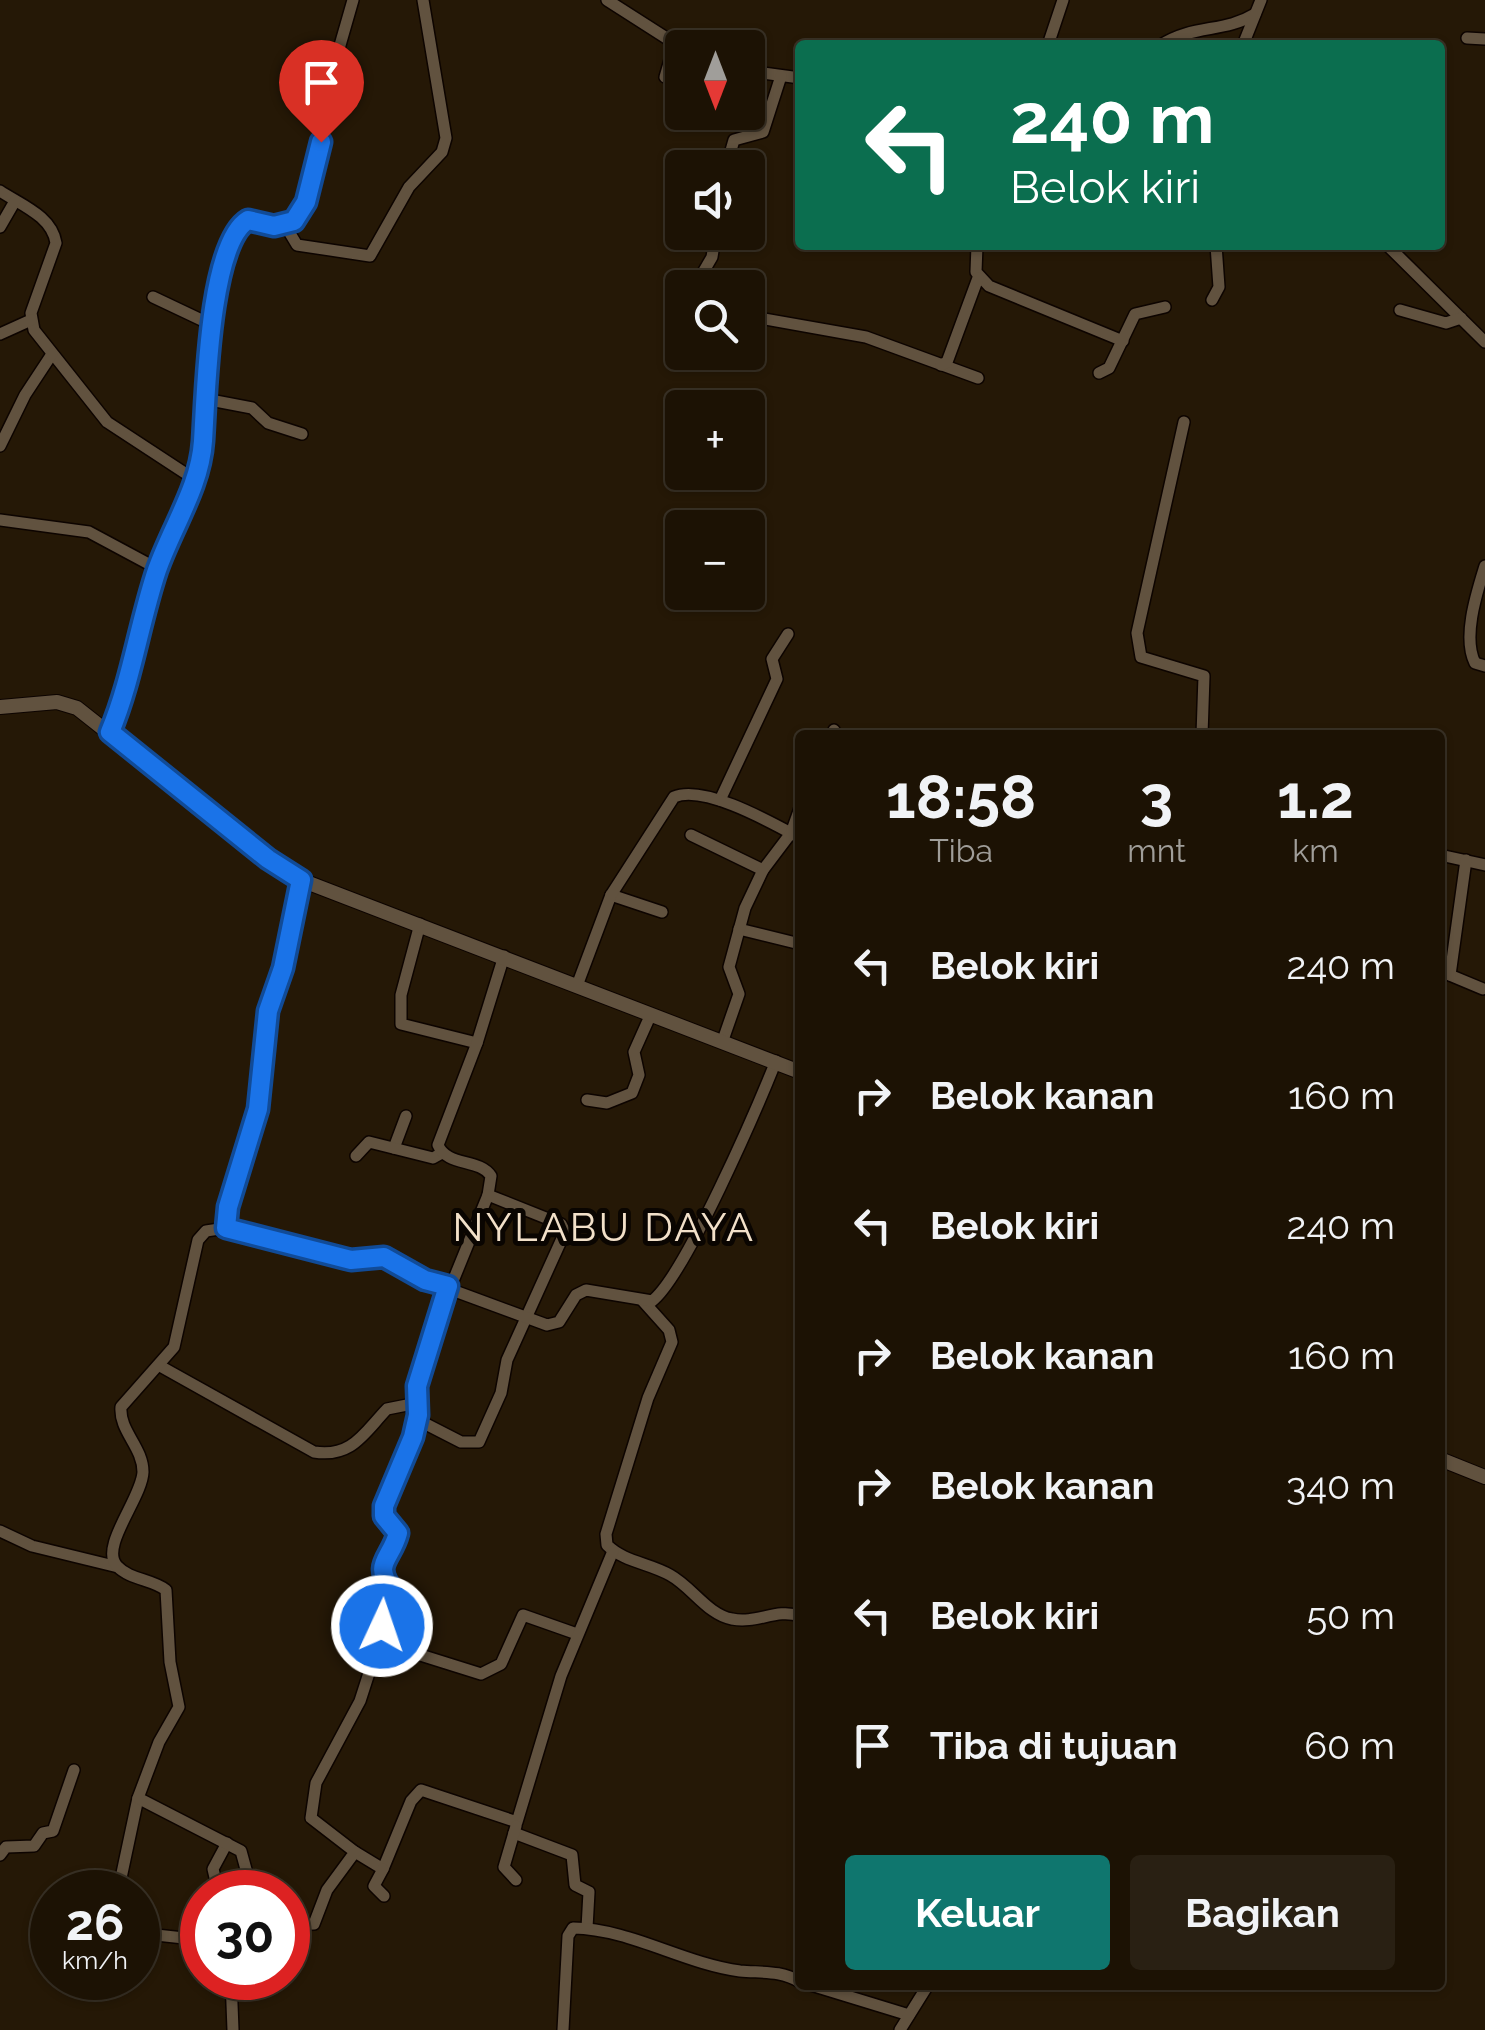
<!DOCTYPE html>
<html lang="id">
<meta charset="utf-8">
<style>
:root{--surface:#1c1204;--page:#292013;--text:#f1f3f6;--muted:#a09e9a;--line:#3a3226;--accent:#0f766e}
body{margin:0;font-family:Raleway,sans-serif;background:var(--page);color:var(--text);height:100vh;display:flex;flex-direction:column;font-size:38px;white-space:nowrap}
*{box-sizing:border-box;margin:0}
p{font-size:32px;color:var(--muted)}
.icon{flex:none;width:55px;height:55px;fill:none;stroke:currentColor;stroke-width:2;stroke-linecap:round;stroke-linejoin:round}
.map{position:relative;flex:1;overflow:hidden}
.drawer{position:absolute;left:795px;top:730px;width:650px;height:1260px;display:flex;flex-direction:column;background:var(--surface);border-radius:10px;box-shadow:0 2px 8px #0004,0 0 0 2px var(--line)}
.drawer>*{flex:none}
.guide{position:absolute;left:795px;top:40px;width:650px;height:210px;border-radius:10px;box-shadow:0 2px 8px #0004,0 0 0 2px var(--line);background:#0b6e4f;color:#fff;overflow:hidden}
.needle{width:65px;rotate:180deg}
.tools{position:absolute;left:665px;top:30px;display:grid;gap:20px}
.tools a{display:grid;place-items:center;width:100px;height:100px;border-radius:10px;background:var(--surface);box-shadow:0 2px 8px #0004,0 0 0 2px var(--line);font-size:50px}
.speed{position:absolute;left:30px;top:1870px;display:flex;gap:20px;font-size:50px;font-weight:700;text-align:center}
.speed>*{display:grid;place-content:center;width:130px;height:130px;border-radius:50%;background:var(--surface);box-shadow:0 2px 8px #0004,0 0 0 2px var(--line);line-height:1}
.speed small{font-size:25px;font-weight:400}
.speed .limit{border:15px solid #d22;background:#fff;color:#111}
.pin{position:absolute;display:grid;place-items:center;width:85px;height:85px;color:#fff;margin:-102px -42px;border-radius:50% 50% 50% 0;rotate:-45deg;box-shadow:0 0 10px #0007}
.pin .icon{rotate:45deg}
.me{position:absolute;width:110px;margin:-55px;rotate:3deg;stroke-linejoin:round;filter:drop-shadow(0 0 8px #0008)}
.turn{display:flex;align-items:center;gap:35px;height:210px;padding:0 50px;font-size:45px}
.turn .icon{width:130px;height:130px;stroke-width:2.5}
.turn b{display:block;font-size:70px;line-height:85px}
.eta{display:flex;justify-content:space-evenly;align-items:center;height:170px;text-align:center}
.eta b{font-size:60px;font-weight:700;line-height:70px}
.cta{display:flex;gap:20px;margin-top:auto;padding:20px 50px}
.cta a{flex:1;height:115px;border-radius:10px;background:var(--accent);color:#fff;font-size:40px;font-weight:700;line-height:115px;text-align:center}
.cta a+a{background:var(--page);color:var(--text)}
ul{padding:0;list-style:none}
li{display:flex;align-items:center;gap:30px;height:130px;padding:0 50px}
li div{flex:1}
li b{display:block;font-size:38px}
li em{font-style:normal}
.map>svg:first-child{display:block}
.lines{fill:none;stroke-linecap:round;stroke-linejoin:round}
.minor-casing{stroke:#0d0400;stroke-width:14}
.tertiary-casing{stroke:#0d0400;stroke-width:16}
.minor{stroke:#61523f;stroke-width:11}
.tertiary{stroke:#61523f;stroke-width:14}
.route-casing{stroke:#114b97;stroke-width:25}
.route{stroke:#1a73e8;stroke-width:18}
.labels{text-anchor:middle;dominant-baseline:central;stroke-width:10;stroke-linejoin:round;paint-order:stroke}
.quarter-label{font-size:40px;letter-spacing:2.5px;fill:#f2e0c9;stroke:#0a0501}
</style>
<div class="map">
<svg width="1485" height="2030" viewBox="0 0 1485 2030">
<rect width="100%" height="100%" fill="#251806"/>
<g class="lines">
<defs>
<g id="minor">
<polyline points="607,0 682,48"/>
<polyline points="1467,38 1485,39"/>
<polyline points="675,43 665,77 682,83"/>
<polyline points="1048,45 1063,0"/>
<path d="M1161,45C1194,24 1224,33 1255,14"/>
<polyline points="1243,45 1261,0"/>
<polyline points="748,71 800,78"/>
<polyline points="726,168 734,140 763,132 781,76"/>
<path d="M0,191C21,205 52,216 56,243L31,313L34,330L107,422L194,479"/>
<polyline points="285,225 297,245 370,256 409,187 442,152 446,138 423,0"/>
<polyline points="0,227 15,201"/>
<polyline points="977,245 976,272 989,286 1123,341"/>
<polyline points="1387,245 1485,342"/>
<polyline points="694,288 712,257 716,232"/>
<polyline points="153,297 210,324"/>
<polyline points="1212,300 1219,287 1216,245"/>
<polyline points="1400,310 1446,323 1461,318"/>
<polyline points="748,316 866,337 978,378"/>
<polyline points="0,334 31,320"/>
<polyline points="941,365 947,362 978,278"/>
<polyline points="1099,373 1109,368 1135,314 1165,307"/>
<polyline points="205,399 252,408 268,423 302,434"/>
<polyline points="1184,422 1137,633 1141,657 1204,676 1202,735"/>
<polyline points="0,446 25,395 52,354"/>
<polyline points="0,520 89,532 158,569"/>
<path d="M1485,566C1477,592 1462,637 1475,663L1485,666"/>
<path d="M110,732C132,679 139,624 158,570C172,527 200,487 203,441C206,397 209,243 248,221L285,225L293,221L305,202L321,142L320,115L353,0"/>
<polyline points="832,735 834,730"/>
<polyline points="720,800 777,679 772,659 788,634"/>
<polyline points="691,835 763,870"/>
<polyline points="1440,855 1485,865"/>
<polyline points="611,895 662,912"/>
<polyline points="420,924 401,995 401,1024 477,1043"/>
<polyline points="739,929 800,944"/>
<polyline points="1440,971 1483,989"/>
<polyline points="1450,975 1466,860"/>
<path d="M578,983L611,895L674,797C704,784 772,823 800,838"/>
<polyline points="723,1040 739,994 729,967 745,908 763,870 791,833 800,808"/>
<polyline points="587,1100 607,1103 632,1093 639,1075 634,1052 651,1014"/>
<polyline points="394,1148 406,1116"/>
<polyline points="356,1156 369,1142 433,1158 442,1153"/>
<polyline points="226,1228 227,1207 258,1109 268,1011 283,969 301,880"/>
<path d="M451,1286L488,1195L491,1176C479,1158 447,1167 438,1145L477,1043L504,956"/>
<path d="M643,1301L669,1330L672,1342L648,1398L606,1534L607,1545C624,1562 649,1563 670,1575C692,1587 708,1615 732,1619C757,1624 776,1608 800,1616"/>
<path d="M160,1366L314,1452C352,1458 364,1433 387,1409L417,1403"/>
<polyline points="418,1420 461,1442 479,1442 501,1393 507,1360 565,1232 561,1224 488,1195"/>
<polyline points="0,1531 32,1546 118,1567"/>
<polyline points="379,1642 481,1674 501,1664 523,1615 577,1634"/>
<polyline points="514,1833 572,1855 575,1885 589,1892 587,1928"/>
<polyline points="355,1852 383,1869 411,1801 421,1790 517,1822 561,1676 613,1551"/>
<polyline points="0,1855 6,1847 34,1846 43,1833 53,1831 74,1770"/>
<polyline points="383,1869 374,1886 384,1896"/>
<polyline points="516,1880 504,1867 516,1826"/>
<polyline points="217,1886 213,1869 227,1843"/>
<polyline points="118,1892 138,1798"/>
<path d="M239,1892L247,1873L241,1851L138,1798L159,1742L179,1707L170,1662L166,1590C152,1579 130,1580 117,1566C99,1547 142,1498 143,1472C143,1447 119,1431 121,1407L174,1347L198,1240L206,1231L226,1228L351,1260L391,1259L425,1280L547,1325L559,1322L576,1295L586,1290L652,1301C685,1276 758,1106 776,1061"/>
<polyline points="288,1925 314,1924 327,1890 355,1852 311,1818 316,1783 360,1701 379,1642 393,1595 382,1568 398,1533 384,1516 383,1506 413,1437 418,1415 417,1387 448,1285"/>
<polyline points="138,1933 202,1940"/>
<polyline points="231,1978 233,2030"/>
<polyline points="811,1985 909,2015"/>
<path d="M563,2030L568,1936L573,1928C631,1929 682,1963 740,1971C761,1973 781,1970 800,1982"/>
<polyline points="900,2030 928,1985"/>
</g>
<g id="tertiary">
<polyline points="0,707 57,702 77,708 268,859 301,880 800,1072"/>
<polyline points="1440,1459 1485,1477"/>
</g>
</defs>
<!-- minor casing -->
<use href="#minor" class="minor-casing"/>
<!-- tertiary casing -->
<use href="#tertiary" class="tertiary-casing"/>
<!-- minor -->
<use href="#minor" class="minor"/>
<!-- tertiary -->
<use href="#tertiary" class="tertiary"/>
</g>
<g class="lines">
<defs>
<path id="route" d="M321,142L306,202L294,221L274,226L248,220C209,243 206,396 203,441C200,487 172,527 157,570C139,624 132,679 110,732L268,859L301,880L283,968L268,1011L258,1109L228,1207L226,1228L351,1260L384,1257L425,1280L448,1286L417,1386L418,1415L413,1437L384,1506V1516L398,1533C391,1560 372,1563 392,1590L382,1626"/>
</defs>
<!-- route casing -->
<use href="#route" class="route-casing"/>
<!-- route -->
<use href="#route" class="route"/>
</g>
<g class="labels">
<!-- quarter labels -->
<g class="quarter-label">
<text x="604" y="1226">NYLABU DAYA</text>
</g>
</g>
</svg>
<div class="tools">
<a><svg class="needle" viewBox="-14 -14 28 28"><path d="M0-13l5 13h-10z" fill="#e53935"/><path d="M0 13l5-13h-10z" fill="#a09e9a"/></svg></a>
<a><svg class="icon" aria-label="sound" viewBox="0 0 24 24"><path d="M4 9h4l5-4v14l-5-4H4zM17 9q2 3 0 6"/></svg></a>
<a><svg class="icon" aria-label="search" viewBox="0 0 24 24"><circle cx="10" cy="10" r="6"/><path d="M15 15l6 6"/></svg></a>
<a>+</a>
<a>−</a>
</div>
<div class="speed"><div>26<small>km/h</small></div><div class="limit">30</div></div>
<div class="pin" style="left:321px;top:142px;background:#d93025"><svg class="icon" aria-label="arrive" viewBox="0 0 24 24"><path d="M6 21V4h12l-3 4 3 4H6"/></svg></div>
<svg class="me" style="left:382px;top:1626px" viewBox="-20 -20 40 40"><circle r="17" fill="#1a73e8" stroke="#fff" stroke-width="3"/><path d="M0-11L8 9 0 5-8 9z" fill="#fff"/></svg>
<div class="guide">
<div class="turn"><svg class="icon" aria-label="left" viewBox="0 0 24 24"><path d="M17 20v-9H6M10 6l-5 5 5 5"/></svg><div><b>240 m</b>Belok kiri</div></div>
</div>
<section class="drawer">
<div class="eta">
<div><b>18:58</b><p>Tiba</p></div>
<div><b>3</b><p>mnt</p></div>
<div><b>1.2</b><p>km</p></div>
</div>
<ul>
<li><svg class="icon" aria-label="left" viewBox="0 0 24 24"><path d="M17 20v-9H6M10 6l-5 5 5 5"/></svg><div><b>Belok kiri</b></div><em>240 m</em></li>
<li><svg class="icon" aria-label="right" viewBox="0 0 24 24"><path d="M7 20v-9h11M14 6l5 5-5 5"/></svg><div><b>Belok kanan</b></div><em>160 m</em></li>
<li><svg class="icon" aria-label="left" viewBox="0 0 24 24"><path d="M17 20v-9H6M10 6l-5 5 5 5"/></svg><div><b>Belok kiri</b></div><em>240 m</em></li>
<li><svg class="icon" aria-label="right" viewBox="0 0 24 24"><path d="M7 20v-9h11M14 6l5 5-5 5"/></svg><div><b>Belok kanan</b></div><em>160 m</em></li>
<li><svg class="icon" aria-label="right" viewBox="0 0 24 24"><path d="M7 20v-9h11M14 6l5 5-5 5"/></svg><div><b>Belok kanan</b></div><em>340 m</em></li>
<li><svg class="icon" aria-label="left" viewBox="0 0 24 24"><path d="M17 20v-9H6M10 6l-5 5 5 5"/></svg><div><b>Belok kiri</b></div><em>50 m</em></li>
<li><svg class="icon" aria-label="arrive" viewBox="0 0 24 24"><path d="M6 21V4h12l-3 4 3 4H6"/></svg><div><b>Tiba di tujuan</b></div><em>60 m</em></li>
</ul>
<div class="cta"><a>Keluar</a><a>Bagikan</a></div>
</section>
</div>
